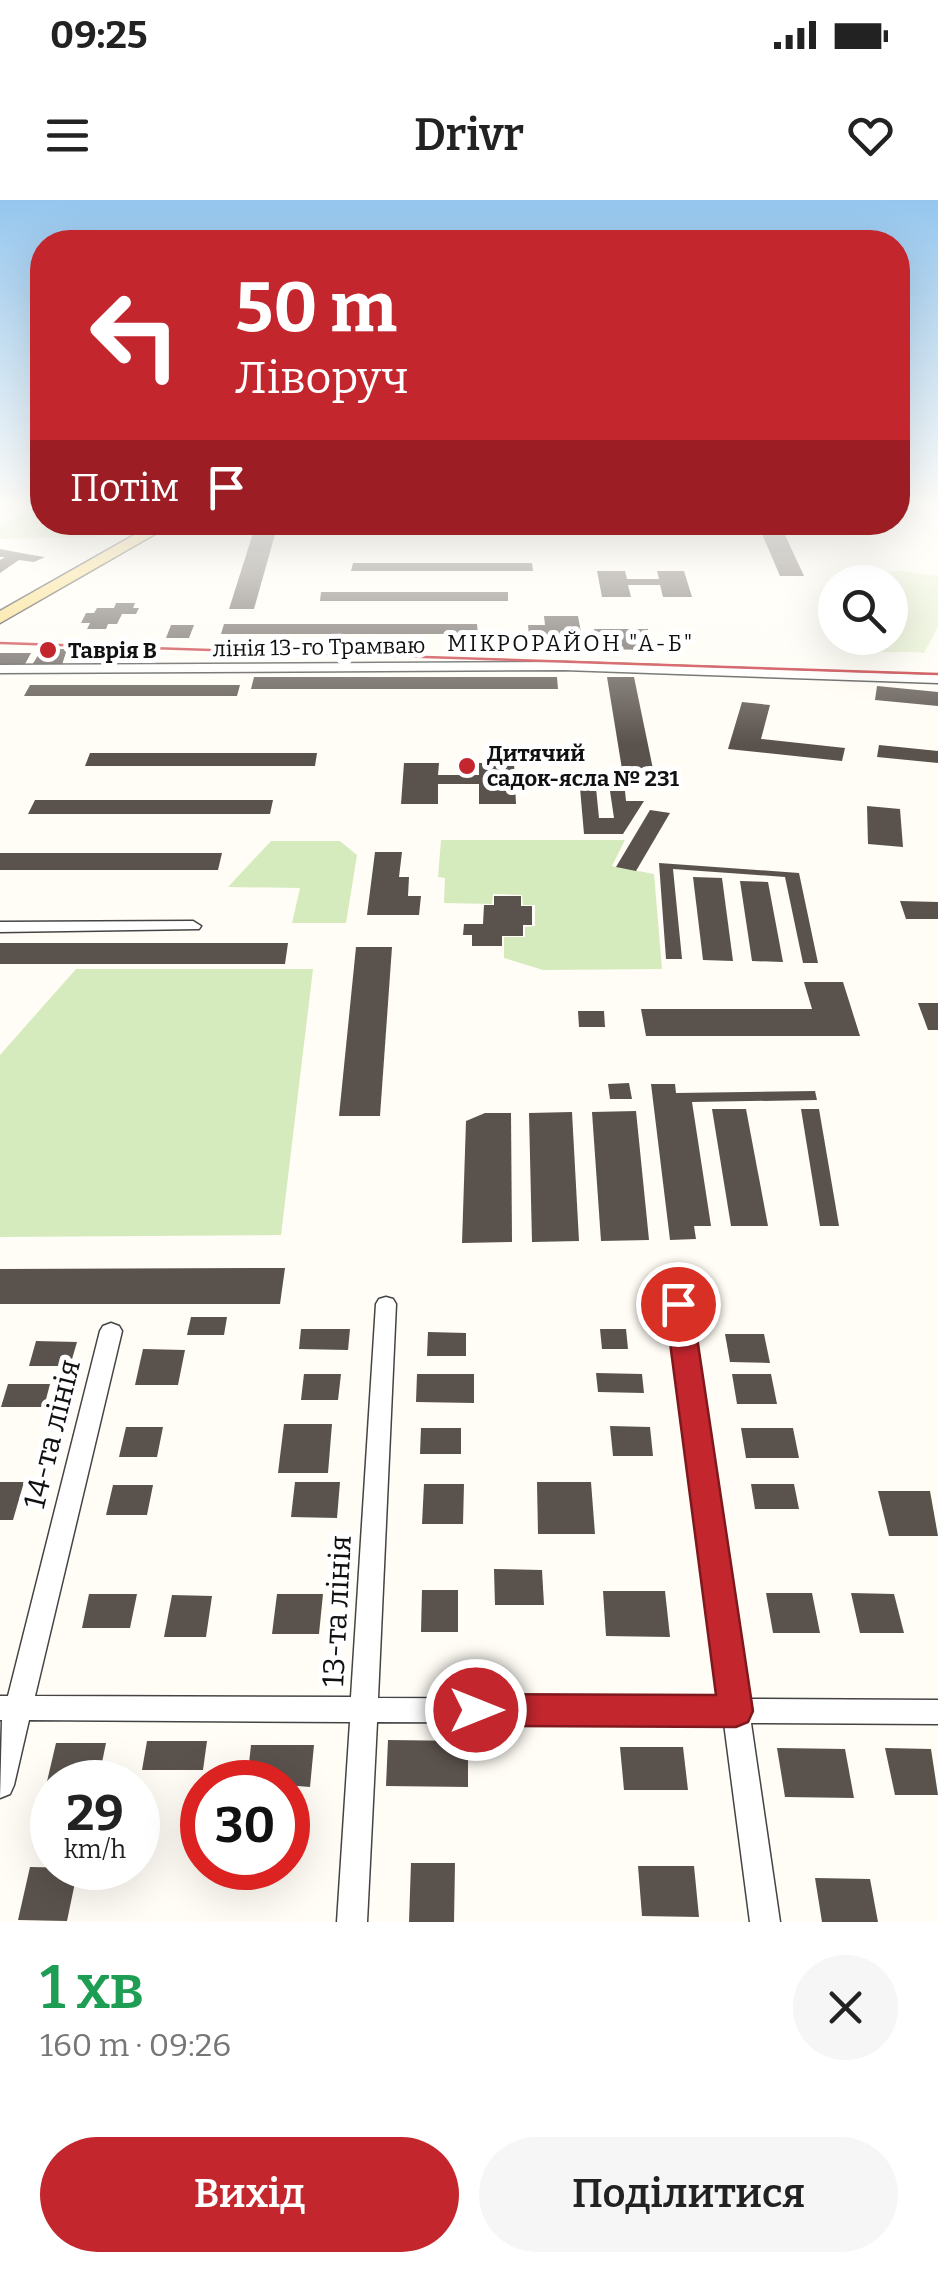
<!DOCTYPE html>
<html lang="uk">
<meta charset="utf-8">
<style>
:root{--surface:#fff;--page:#f6f6f6;--text:#222;--muted:#767676;--accent:#c4262e}
body{margin:0;font-family:Bitter,serif;background:var(--page);color:var(--text);height:100vh;display:flex;flex-direction:column;font-size:38px;white-space:nowrap}
*{box-sizing:border-box;margin:0}
p{font-size:32px;color:var(--muted)}
.icon{flex:none;width:55px;height:55px;fill:none;stroke:currentColor;stroke-width:2;stroke-linecap:round;stroke-linejoin:round}
.map{position:relative;height:1722px;overflow:hidden}
.drawer{display:flex;flex-direction:column;background:var(--surface);flex:1}
.drawer>*{flex:none}
.guide{position:absolute;left:30px;top:30px;width:880px;height:305px;border-radius:40px;box-shadow:0 10px 40px #0002;background:#c4262e;color:#fff;overflow:hidden}
.tools{position:absolute;left:818px;top:365px;display:grid;gap:20px}
.tools a{display:grid;place-items:center;width:90px;height:90px;border-radius:50%;background:var(--surface);box-shadow:0 10px 40px #0002;font-size:50px}
.speed{position:absolute;left:30px;top:1560px;display:flex;gap:20px;font-size:50px;font-weight:700;text-align:center}
.speed>*{display:grid;place-content:center;width:130px;height:130px;border-radius:50%;background:var(--surface);box-shadow:0 10px 40px #0002;line-height:1}
.speed small{font-size:25px;font-weight:400}
.speed .limit{border:15px solid #d22;background:#fff;color:#111}
.pin{position:absolute;display:grid;place-items:center;width:85px;height:85px;color:#fff;margin:-42px;border:5px solid #fff;border-radius:50%;box-shadow:0 2px 10px #0007}
.me{position:absolute;width:110px;margin:-55px;rotate:90deg;stroke-linejoin:round;filter:drop-shadow(0 0 8px #0008)}
.turn{display:flex;align-items:center;gap:35px;height:210px;padding:0 40px;font-size:45px}
.turn .icon{width:130px;height:130px;stroke-width:2.5}
.turn b{display:block;font-size:70px;line-height:85px}
.then{display:flex;align-items:center;height:95px;padding:0 40px;background:#0003;gap:20px;font-size:38px}
.round{display:grid;place-items:center;flex:none;width:105px;height:105px;border-radius:52px;background:var(--page)}
.summary{display:flex;align-items:center;justify-content:space-between;height:170px;padding:0 40px}
h1{font-size:60px;font-weight:600;line-height:75px;color:#1e9e55}
.action{display:flex;gap:20px;margin-top:auto;padding:20px 40px}
.action a{flex:1;height:115px;border-radius:60px;background:var(--accent);color:#fff;font-size:40px;font-weight:600;line-height:115px;text-align:center}
.action a+a{background:var(--page);color:var(--text)}
.status{display:flex;justify-content:space-between;align-items:center;height:70px;padding:0 50px;background:var(--surface);direction:ltr}
.status svg{height:28px;fill:currentColor}
header{display:flex;justify-content:space-between;align-items:center;height:130px;padding:0 40px;background:var(--surface);font-size:45px;font-weight:600}
.map>svg:first-child{display:block}
.green{fill:#d5ebbd}
.pitch{fill:#e6f2cf}
.building{fill:#5a524d}
.lines{fill:none;stroke-linecap:round;stroke-linejoin:round}
.street-casing{stroke:#444;stroke-width:3}
.primary-casing{stroke:#222;stroke-width:3}
.street{fill:#fff;fill-rule:evenodd}
.primary{fill:#f9d66b;fill-rule:evenodd}
.tram{stroke:#c4262e;stroke-width:2.5}
.route{fill:#c4262e;stroke:#7f191e;stroke-width:2.5}
.poi-dot{fill:#c4262e;stroke:#fff;stroke-width:4}
.labels{text-anchor:middle;dominant-baseline:central;stroke-width:10;stroke-linejoin:round;paint-order:stroke}
.far-neighbourhood-label{font-size:22px;letter-spacing:2.5px;fill:#111;stroke:#fff}
.far-street-label{font-size:22px;fill:#111;stroke:#fff}
.far-poi-label{font-size:22px;font-weight:bold;fill:#111;stroke:#fff;text-anchor:start}
.near-street-label{font-size:30px;fill:#111;stroke:#fff}
</style>
<div class="status"><b>09:25</b><svg viewBox="0 0 49 12"><path d="M0 12V9h3v3zM5 12V6h3v6zM10 12V3h3v9zM15 12V0h3v12zM26 1h20v11H26zM47 4h2v5h-2z"/></svg></div>
<header><svg class="icon" aria-label="menu" viewBox="0 0 24 24"><path d="M4 6h16M4 12h16M4 18h16"/></svg>Drivr<svg class="icon" aria-label="heart" viewBox="0 0 24 24"><path d="M12 20l-8-8c-3-5 5-10 8-4 3-6 11-1 8 4z"/></svg></header>
<div class="map">
<svg width="938" height="1722" viewBox="0 0 938 1722">
<rect width="100%" height="100%" fill="#fffdf5"/>
<!-- green -->
<g class="green">
<polygon points="42,304 42,322 124,323 97,337 0,339 0,325"/>
<polygon points="441,640 625,640 612,666 654,674 662,769 543,770 504,758 504,737 525,737 525,727 535,726 535,705 523,705 522,695 493,694 492,704 444,703 445,678 438,677"/>
<polygon points="340,641 357,655 346,723 292,723 300,688 228,687 271,641"/>
<polygon points="76,769 313,769 281,1035 0,1037 0,855"/>
</g>
<!-- pitch -->
<path class="pitch" d="M903,371L938,376V427L924,453C897,449 850,461 830,431L835,424V438L850,443L846,438H890V382H862L876,373Z"/>
<!-- building -->
<g class="building">
<polygon points="288,322 457,322 457,329 286,329"/>
<polygon points="757,322 779,322 804,376 780,376"/>
<polygon points="255,327 277,327 254,409 229,409"/>
<polygon points="0,349 32,355 45,357 34,362 19,360 0,373 0,360 5,357 0,357"/>
<polygon points="353,363 532,363 533,371 351,371"/>
<polygon points="597,371 625,371 627,379 659,379 657,371 684,371 692,397 663,397 660,385 628,385 631,397 602,397"/>
<polygon points="321,392 508,392 508,401 320,401"/>
<polygon points="116,403 135,403 133,408 139,408 136,414 122,414 117,424 108,424 106,429 87,429 90,423 81,423 86,413 94,413 97,408 114,408"/>
<polygon points="544,416 578,416 584,449 530,445 528,425 545,425"/>
<polygon points="224,424 477,424 478,434 221,434"/>
<polygon points="171,425 194,425 189,438 166,438"/>
<polygon points="594,429 648,429 652,450 596,449"/>
<polygon points="42,449 67,449 62,465 32,465"/>
<polygon points="0,453 31,453 24,466 0,466"/>
<polygon points="254,477 557,477 558,489 251,489"/>
<polygon points="607,477 634,477 653,569 622,569"/>
<polygon points="30,485 240,485 237,496 24,496"/>
<polygon points="877,486 938,492 938,506 875,500"/>
<polygon points="742,502 770,505 761,539 845,548 842,561 728,549"/>
<polygon points="879,545 938,551 938,563 877,557"/>
<polygon points="90,553 317,553 315,566 85,566"/>
<polygon points="404,563 439,563 438,575 479,575 479,563 514,563 516,604 479,604 479,584 438,584 438,604 401,604"/>
<polygon points="580,588 596,588 599,618 614,618 610,591 625,591 626,601 644,601 623,634 584,634"/>
<polygon points="35,600 273,600 270,614 28,614"/>
<polygon points="867,606 900,609 903,647 868,644"/>
<polygon points="650,610 670,613 636,671 616,667"/>
<polygon points="375,652 402,652 399,677 409,677 408,696 421,696 419,715 367,715"/>
<polygon points="0,653 222,653 218,670 0,670"/>
<polygon points="659,663 799,673 818,763 803,763 785,677 673,669 682,759 666,759"/>
<polygon points="693,677 722,678 733,761 703,760"/>
<polygon points="740,681 768,682 783,762 752,761"/>
<polygon points="494,696 521,696 521,706 532,706 532,725 523,725 523,736 502,736 502,746 472,746 472,735 463,735 464,724 483,724 484,705 494,705"/>
<polygon points="900,701 938,702 938,719 906,719"/>
<polygon points="0,743 288,743 285,764 0,764"/>
<polygon points="356,747 392,747 380,916 339,916"/>
<polygon points="804,782 843,782 860,836 646,836 641,809 812,809"/>
<polygon points="918,803 938,803 938,830 928,830"/>
<polygon points="578,811 604,811 605,827 579,827"/>
<polygon points="629,883 632,899 610,899 608,884"/>
<polygon points="651,884 675,884 676,893 815,891 817,900 692,902 711,1026 694,1026 696,1039 670,1040"/>
<polygon points="712,909 746,909 768,1026 731,1026"/>
<polygon points="801,909 819,909 839,1026 820,1026"/>
<polygon points="636,911 649,1040 601,1041 592,912"/>
<polygon points="572,912 579,1041 532,1042 529,913"/>
<polygon points="485,913 511,913 512,1042 462,1043 466,921"/>
<polygon points="285,1068 280,1104 0,1104 0,1069"/>
<polygon points="191,1117 227,1117 224,1135 187,1135"/>
<polygon points="301,1129 350,1129 348,1150 299,1149"/>
<polygon points="600,1129 626,1129 628,1149 602,1149"/>
<polygon points="428,1132 466,1133 466,1156 427,1156"/>
<polygon points="725,1134 764,1134 770,1163 730,1162"/>
<polygon points="36,1141 77,1142 70,1166 29,1166"/>
<polygon points="143,1149 185,1150 178,1185 135,1185"/>
<polygon points="596,1173 642,1174 644,1193 598,1192"/>
<polygon points="304,1174 341,1174 338,1200 301,1200"/>
<polygon points="417,1174 474,1174 474,1203 416,1202"/>
<polygon points="732,1174 771,1174 777,1204 737,1204"/>
<polygon points="8,1184 50,1184 44,1207 1,1207"/>
<polygon points="284,1224 332,1224 328,1273 278,1273"/>
<polygon points="610,1226 650,1227 653,1256 613,1256"/>
<polygon points="126,1227 163,1227 157,1257 119,1257"/>
<polygon points="421,1228 461,1228 461,1254 420,1254"/>
<polygon points="741,1228 793,1228 799,1258 746,1258"/>
<polygon points="0,1282 24,1282 13,1320 0,1320"/>
<polygon points="295,1282 340,1282 337,1318 291,1317"/>
<polygon points="537,1282 591,1282 595,1334 538,1334"/>
<polygon points="424,1284 464,1284 463,1324 422,1324"/>
<polygon points="751,1284 794,1284 799,1309 755,1309"/>
<polygon points="113,1285 153,1285 147,1315 106,1315"/>
<polygon points="878,1291 930,1291 938,1336 889,1336"/>
<polygon points="494,1369 542,1370 544,1405 495,1405"/>
<polygon points="422,1390 458,1390 458,1432 421,1432"/>
<polygon points="603,1391 665,1391 670,1437 606,1436"/>
<polygon points="766,1393 812,1393 820,1433 773,1433"/>
<polygon points="851,1393 894,1394 904,1433 860,1433"/>
<polygon points="89,1394 137,1394 130,1428 82,1428"/>
<polygon points="277,1394 323,1394 319,1434 272,1434"/>
<polygon points="172,1395 212,1396 206,1437 164,1437"/>
<polygon points="388,1540 468,1541 468,1587 386,1586"/>
<polygon points="147,1541 207,1541 203,1570 142,1570"/>
<polygon points="56,1543 106,1543 98,1582 52,1582 52,1590 45,1590"/>
<polygon points="251,1545 314,1545 310,1587 247,1582"/>
<polygon points="620,1547 683,1547 688,1590 624,1590"/>
<polygon points="777,1548 845,1549 854,1598 785,1597"/>
<polygon points="885,1548 931,1549 938,1595 895,1595"/>
<polygon points="411,1663 455,1663 454,1722 409,1722"/>
<polygon points="638,1666 694,1666 699,1717 642,1716"/>
<polygon points="30,1667 78,1668 67,1721 18,1720"/>
<polygon points="815,1678 870,1679 878,1722 822,1722"/>
</g>
<g class="lines">
<defs>
<g id="street">
<polygon points="564,462 938,475 938,483 564,470 0,473 0,465"/>
<polygon points="193,721 201,726 199,729 0,732 0,722"/>
<polygon points="386,1097 393,1099 396,1104 378,1498 720,1499 668,1104 671,1099 685,1099 688,1104 747,1499 938,1500 938,1524 751,1523 780,1722 750,1722 724,1523 377,1522 367,1722 337,1722 350,1522 29,1520 14,1585 10,1594 0,1598 2,1520 0,1520 0,1496 8,1496 100,1131 103,1126 111,1123 119,1126 122,1131 35,1496 351,1497 376,1104 379,1099"/>
</g>
<polygon id="primary" points="157,322 176,322 0,423 0,411"/>
</defs>
<!-- street casing -->
<use href="#street" class="street-casing"/>
<!-- primary casing -->
<use href="#primary" class="primary-casing"/>
<!-- street -->
<use href="#street" class="street"/>
<!-- primary -->
<use href="#primary" class="primary"/>
<!-- tram -->
<polyline class="tram" points="0,443 938,474"/>
</g>
<!-- sky -->
<linearGradient id="sky" x2="0" y2="1"><stop stop-color="#95c6ee"/><stop offset="0.56" stop-color="#fffefa"/><stop offset="1" stop-color="#fffefa" stop-opacity="0"/></linearGradient>
<rect width="938" height="544" fill="url(#sky)"/>
<!-- route -->
<polygon class="route" points="678,1095 688,1097 692,1104 753,1511 748,1522 736,1527 476,1526 463,1521 458,1510 463,1499 476,1494 716,1495 665,1104 669,1097"/>
<!-- markers -->
<g class="poi-dot">
<circle cx="48" cy="450" r="10"/>
<circle cx="467" cy="566" r="10"/>
</g>
<g class="labels">
<!-- far-neighbourhood labels -->
<g class="far-neighbourhood-label">
<text x="571" y="443">МІКРОРАЙОН "А-Б"</text>
</g>
<!-- far-street labels -->
<g class="far-street-label">
<text transform="translate(319 447) rotate(-1)">лінія 13-го Трамваю</text>
</g>
<!-- far-poi labels -->
<g class="far-poi-label">
<text x="68" y="450">Таврія В</text>
<text x="487" y="553">Дитячий<tspan x="487" dy="25">садок-ясла № 231</tspan></text>
</g>
<!-- near-street labels -->
<g class="near-street-label">
<text transform="translate(52 1234) rotate(-76)">14-та лінія</text>
<text transform="translate(337 1411) rotate(-87)">13-та лінія</text>
</g>
</g>
</svg>
<div class="tools">
<a><svg class="icon" aria-label="search" viewBox="0 0 24 24"><circle cx="10" cy="10" r="6"/><path d="M15 15l6 6"/></svg></a>
</div>
<div class="speed"><div>29<small>km/h</small></div><div class="limit">30</div></div>
<div class="pin" style="left:678px;top:1104px;background:#d93025"><svg class="icon" aria-label="arrive" viewBox="0 0 24 24"><path d="M6 21V4h12l-3 4 3 4H6"/></svg></div>
<svg class="me" style="left:476px;top:1510px" viewBox="-20 -20 40 40"><circle r="17" fill="#c4262e" stroke="#fff" stroke-width="3"/><path d="M0-11L8 9 0 5-8 9z" fill="#fff"/></svg>
<div class="guide">
<div class="turn"><svg class="icon" aria-label="left" viewBox="0 0 24 24"><path d="M17 20v-9H6M10 6l-5 5 5 5"/></svg><div><b>50 m</b>Ліворуч</div></div>
<div class="then">Потім<svg class="icon" aria-label="arrive" viewBox="0 0 24 24"><path d="M6 21V4h12l-3 4 3 4H6"/></svg></div>
</div>
</div>
<section class="drawer">
<div class="summary"><div><h1>1 хв</h1><p>160 m · 09:26</p></div><a class="round"><svg class="icon" aria-label="close" viewBox="0 0 24 24"><path d="M6 6l12 12M18 6L6 18"/></svg></a></div>
<div class="action"><a>Вихід</a><a>Поділитися</a></div>
</section>
